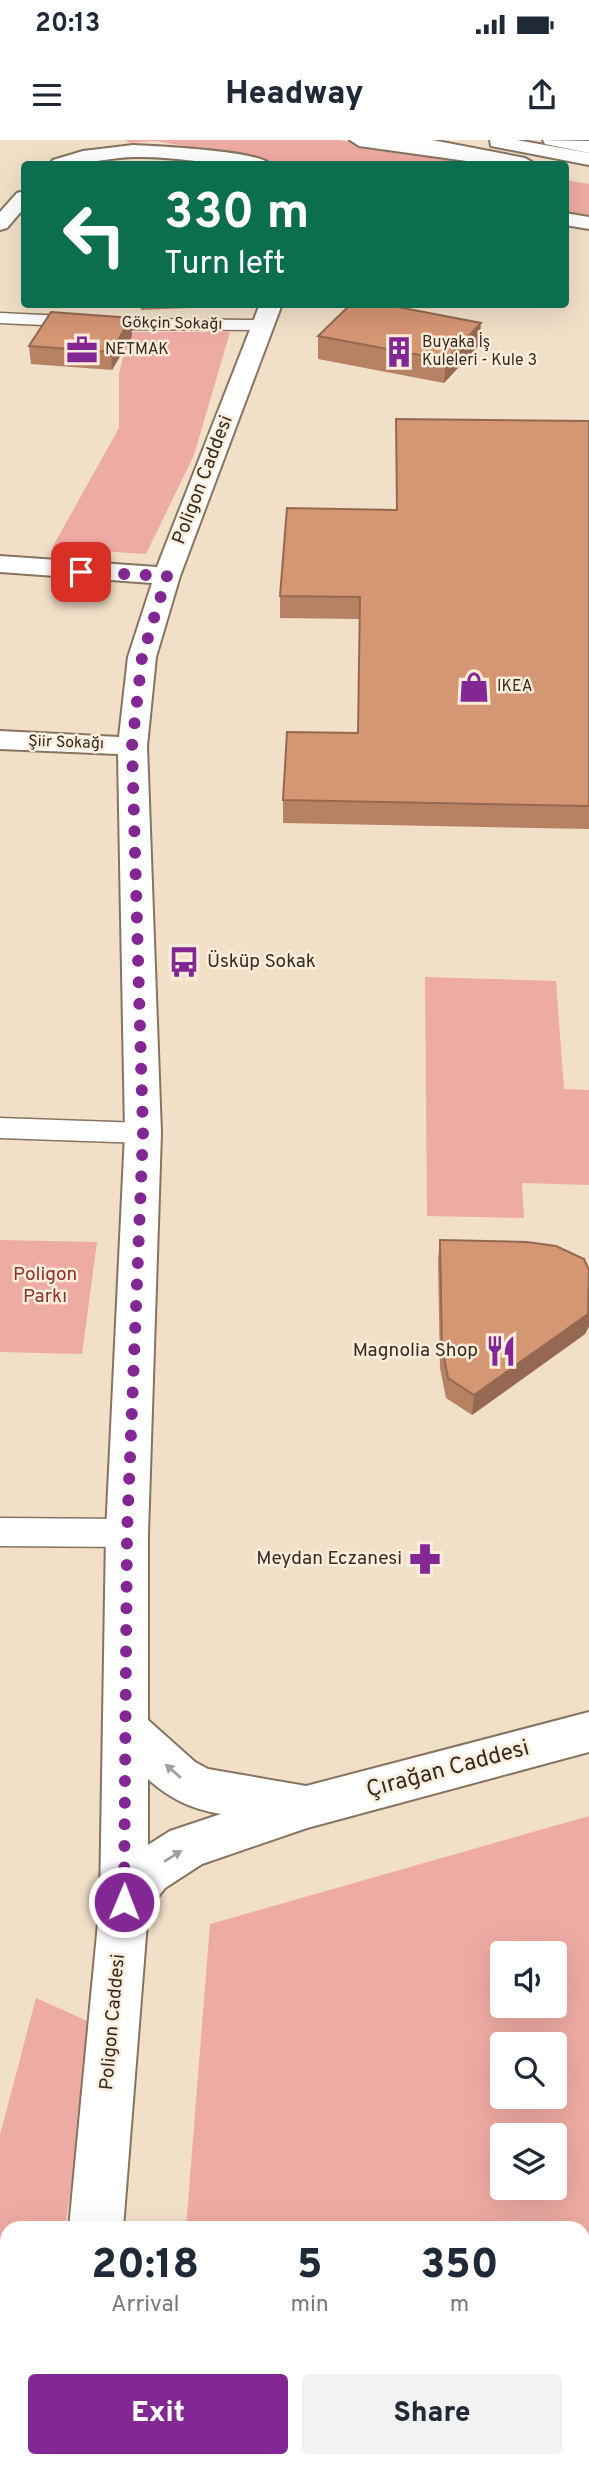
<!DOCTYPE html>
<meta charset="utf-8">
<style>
:root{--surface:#fff;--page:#f2f2f3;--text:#1f2937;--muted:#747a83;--accent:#822793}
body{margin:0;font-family:Overpass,sans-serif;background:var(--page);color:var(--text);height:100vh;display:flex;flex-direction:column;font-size:26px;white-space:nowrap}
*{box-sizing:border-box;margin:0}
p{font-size:23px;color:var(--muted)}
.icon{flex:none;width:38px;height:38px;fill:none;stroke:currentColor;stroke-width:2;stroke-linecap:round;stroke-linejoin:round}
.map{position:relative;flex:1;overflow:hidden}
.sheet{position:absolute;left:0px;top:2081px;width:590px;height:247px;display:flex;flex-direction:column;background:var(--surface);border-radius:21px 21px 0 0;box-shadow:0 7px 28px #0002}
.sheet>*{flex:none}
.guide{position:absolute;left:21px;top:21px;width:548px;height:147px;border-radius:7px;box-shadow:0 7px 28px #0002;background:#0b6e4f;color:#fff;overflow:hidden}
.buttons{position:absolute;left:490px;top:1801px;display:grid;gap:14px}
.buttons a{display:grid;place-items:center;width:77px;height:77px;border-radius:7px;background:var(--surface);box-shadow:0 7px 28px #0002;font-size:35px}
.pin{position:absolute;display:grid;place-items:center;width:60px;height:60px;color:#fff;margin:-30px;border-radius:14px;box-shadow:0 4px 10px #0006}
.me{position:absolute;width:77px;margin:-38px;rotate:1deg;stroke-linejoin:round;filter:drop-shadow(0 0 5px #0008)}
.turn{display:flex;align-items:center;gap:24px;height:147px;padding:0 28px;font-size:32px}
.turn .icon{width:91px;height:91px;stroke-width:2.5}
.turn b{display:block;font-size:49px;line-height:60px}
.eta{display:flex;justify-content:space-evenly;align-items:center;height:119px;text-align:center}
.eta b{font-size:42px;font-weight:800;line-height:49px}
.action{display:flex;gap:14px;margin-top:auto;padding:14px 28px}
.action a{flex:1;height:80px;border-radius:7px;background:var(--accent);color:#fff;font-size:28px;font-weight:800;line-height:80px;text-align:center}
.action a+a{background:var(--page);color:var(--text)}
.status{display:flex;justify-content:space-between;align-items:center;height:49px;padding:0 35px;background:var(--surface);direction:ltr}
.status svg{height:19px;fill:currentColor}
header{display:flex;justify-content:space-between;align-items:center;height:91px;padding:0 28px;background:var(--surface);font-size:32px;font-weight:800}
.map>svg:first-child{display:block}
.green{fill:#eeaba3;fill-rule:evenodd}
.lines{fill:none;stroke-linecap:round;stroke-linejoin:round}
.minor-casing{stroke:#867460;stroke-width:3}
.tertiary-casing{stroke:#867460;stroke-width:4}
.trunk-casing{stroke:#867460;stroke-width:4}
.motorway-casing{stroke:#867460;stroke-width:4}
.minor{fill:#fff;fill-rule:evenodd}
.tertiary{fill:#fff;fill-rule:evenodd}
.trunk{fill:#fff;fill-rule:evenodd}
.motorway{fill:#fff;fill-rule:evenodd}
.wall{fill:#b78164}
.shaded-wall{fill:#956951}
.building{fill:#d59674;stroke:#956951;stroke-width:2}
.oneway{fill:#a3a09c}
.route{stroke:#822793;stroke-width:12;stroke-dasharray:0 21.6}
.labels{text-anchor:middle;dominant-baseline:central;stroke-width:5;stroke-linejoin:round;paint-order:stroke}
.far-street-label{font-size:16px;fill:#332c23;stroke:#fdedda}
.far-poi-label{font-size:16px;fill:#332c23;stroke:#fdedda;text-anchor:start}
.street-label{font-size:19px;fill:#332c23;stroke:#fdedda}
.poi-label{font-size:19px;fill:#332c23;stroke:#fdedda;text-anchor:end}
.park-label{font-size:19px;fill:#89332c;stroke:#fdedda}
.near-street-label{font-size:23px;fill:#332c23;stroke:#fdedda}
</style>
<div class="status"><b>20:13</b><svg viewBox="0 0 49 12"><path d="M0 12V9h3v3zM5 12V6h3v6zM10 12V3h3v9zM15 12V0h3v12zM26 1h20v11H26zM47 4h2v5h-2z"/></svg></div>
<header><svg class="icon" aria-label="menu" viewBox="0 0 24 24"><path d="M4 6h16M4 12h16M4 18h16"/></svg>Headway<svg class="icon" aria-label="share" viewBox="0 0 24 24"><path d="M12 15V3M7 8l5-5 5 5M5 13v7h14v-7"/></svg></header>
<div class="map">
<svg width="589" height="2327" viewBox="0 0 589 2327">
<rect width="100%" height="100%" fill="#f2dfc8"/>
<!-- green -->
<g class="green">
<polygon points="125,0 340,0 478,24 291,24 155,1 130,3"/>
<polygon points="565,40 589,44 589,76 565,72"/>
<polygon points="129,192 230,192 194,315 146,414 52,408 119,288 119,234"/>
<polygon points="425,837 556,841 564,949 589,950 589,1045 522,1043 524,1078 427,1076"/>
<polygon points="0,1100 97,1102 82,1214 0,1212"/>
<path d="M589,1676V2327H166L167,2320H583V2088H186L210,1784ZM502,1813H555V1866H502ZM502,1904H555V1956H502ZM502,1995H555V2048H502Z"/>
<polygon points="36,1858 94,1884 65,2088 7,2088 7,2320 32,2321 31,2327 0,2327 0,1995"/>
</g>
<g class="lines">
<defs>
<g id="minor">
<polygon points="0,173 129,179 261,180 270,185 261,190 129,189 0,183"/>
<polygon points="0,978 143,983 153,986 158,993 153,1000 143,1003 0,998"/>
<polygon points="0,1378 127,1379 139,1383 144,1393 139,1403 127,1407 0,1406"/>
</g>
<g id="tertiary">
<path d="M133,5C155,6 259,11 270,24C225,28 180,16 136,17C107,17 79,27 50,24L53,20L83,11Z"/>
<polygon points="24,51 24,68 7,88 0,90 0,72 17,53"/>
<polygon points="565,73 589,77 589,89 565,85"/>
<path d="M260,164H282L180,436L156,517L147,606L161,993L148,1393V1580L195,1622L208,1629L306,1646L589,1572V1612L307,1688L202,1724L165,1748L148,1770L123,2088H69L100,1762L106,1393L125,993L118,614L0,609V591L119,597L128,517L152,443L0,432V416L157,427ZM148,1639C170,1659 192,1669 221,1674L170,1691L148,1705Z"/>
<polygon points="47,2320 105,2320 104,2327 46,2327"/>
</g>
<g id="trunk">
<polygon points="394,0 432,0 525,18 535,24 499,24 403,6"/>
<polygon points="490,0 517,0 589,13 589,25 491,6"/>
</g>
<g id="motorway">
<polygon points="350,0 398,0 510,16 520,22 518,24 488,24 359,6"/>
<polygon points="543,0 589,1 589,13 545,4"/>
</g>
</defs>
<!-- minor casing -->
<use href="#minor" class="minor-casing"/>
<!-- tertiary casing -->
<use href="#tertiary" class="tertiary-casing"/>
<!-- trunk casing -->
<use href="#trunk" class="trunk-casing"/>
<!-- motorway casing -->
<use href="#motorway" class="motorway-casing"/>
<!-- minor -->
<use href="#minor" class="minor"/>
<!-- tertiary -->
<use href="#tertiary" class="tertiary"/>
<!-- trunk -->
<use href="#trunk" class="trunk"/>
<!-- motorway -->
<use href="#motorway" class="motorway"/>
</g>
<!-- wall -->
<g class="wall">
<polygon points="140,164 213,164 213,167 141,170"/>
<polygon points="132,196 112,230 31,224 29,206"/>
<polygon points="318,196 479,205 444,243 318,219"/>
<polygon points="396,279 589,281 589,689 283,683 283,660 358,593 360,479 280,478 280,456 396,370"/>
<polygon points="440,1100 589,1130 589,1186 585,1194 472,1275 446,1258 440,1228 438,1120"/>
</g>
<!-- shaded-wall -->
<g class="shaded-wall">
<polygon points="131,178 132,196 112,230 111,212"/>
<polygon points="481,183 479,205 444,243 446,220"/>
<polygon points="589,1173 589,1186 585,1194 472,1275 474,1255"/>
</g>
<!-- building -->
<g class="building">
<polygon points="351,164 382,164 481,183 446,220 318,196"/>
<polygon points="51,172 131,178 111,212 29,206"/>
<polygon points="396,279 589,281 589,666 283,660 287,592 358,593 360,457 280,456 287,368 397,370"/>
<polygon points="440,1100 527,1102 556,1106 584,1119 589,1130 588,1174 474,1255 448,1238 442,1207"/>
</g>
<!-- one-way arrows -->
<defs><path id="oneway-solid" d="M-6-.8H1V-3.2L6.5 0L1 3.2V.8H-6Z" transform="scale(1.75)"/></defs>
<g class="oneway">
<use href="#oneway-solid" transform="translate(173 1631) rotate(-139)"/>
<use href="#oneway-solid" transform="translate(173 1716) rotate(-32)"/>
</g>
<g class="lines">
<!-- route -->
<polyline class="route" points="81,432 167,436 142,517 132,606 143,993 127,1393 124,1762"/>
</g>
<!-- icons -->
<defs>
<symbol id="office-bare" viewBox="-9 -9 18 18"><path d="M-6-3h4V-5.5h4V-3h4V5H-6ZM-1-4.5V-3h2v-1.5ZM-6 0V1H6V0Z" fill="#822793" stroke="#fdedda" stroke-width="2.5" paint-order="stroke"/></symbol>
<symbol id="building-bare" viewBox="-9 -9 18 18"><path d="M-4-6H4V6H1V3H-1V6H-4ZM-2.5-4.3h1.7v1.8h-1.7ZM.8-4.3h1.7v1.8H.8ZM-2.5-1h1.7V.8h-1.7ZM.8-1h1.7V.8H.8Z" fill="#822793" stroke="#fdedda" stroke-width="2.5" paint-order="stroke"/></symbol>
<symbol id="shop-bare" viewBox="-9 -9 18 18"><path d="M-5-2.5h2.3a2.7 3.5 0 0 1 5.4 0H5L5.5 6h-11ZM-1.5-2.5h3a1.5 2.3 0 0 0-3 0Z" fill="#822793" stroke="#fdedda" stroke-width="2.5" paint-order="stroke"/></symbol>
<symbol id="bus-bare" viewBox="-9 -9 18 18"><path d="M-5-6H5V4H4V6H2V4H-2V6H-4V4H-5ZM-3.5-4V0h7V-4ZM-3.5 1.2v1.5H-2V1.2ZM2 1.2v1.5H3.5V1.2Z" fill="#822793" stroke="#fdedda" stroke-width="2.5" paint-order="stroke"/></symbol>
<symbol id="restaurant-bare" viewBox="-9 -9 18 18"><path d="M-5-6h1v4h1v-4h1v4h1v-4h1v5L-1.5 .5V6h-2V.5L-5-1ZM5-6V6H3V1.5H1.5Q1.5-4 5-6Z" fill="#822793" stroke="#fdedda" stroke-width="2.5" paint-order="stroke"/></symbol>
<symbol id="pharmacy-bare" viewBox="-9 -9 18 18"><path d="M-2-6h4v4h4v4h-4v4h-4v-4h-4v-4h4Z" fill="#822793" stroke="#fdedda" stroke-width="2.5" paint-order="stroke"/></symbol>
</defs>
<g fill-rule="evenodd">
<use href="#office-bare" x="60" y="188" width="44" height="44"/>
<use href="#building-bare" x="377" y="190" width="44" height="44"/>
<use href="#shop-bare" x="452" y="525" width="44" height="44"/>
<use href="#bus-bare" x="162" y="800" width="44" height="44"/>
<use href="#restaurant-bare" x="479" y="1189" width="44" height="44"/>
<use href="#pharmacy-bare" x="403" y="1397" width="44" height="44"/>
</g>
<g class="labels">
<!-- far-street labels -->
<g class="far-street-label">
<text transform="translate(172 184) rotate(1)">Gökçin Sokağı</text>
<text transform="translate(66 603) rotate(2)">Şiir Sokağı</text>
</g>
<!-- far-poi labels -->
<g class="far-poi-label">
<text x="422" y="203">Buyaka İş<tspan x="422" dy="18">Kuleleri - Kule 3</tspan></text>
<text x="105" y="210">NETMAK</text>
<text x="497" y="547">IKEA</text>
</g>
<!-- street labels -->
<g class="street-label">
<text transform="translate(203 340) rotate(-69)">Poligon Caddesi</text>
<text transform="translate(113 1882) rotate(-85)">Poligon Caddesi</text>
</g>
<!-- poi labels -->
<g class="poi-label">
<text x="207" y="822" text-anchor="start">Üsküp Sokak</text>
<text x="478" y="1211">Magnolia Shop</text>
<text x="402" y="1419">Meydan Eczanesi</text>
</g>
<!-- park labels -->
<g class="park-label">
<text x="45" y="1135">Poligon<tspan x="45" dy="22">Parkı</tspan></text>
</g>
<!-- near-street labels -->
<g class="near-street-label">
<text transform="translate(448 1630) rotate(-15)">Çırağan Caddesi</text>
</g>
</g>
</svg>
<div class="buttons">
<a><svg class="icon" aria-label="sound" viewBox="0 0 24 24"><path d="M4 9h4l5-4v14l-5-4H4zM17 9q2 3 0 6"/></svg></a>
<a><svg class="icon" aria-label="search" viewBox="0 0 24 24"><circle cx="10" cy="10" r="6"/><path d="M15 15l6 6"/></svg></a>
<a><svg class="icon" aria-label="layers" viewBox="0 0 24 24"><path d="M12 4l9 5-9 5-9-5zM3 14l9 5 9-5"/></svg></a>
</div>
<div class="pin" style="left:81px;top:432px;background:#d93025"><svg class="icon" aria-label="arrive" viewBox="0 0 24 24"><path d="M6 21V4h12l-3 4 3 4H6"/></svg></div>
<svg class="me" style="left:124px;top:1762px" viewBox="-20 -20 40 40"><circle r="17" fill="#822793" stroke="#fff" stroke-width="3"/><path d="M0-11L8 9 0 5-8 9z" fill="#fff"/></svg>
<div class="guide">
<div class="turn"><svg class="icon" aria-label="left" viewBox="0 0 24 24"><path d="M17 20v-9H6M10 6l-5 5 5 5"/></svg><div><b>330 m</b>Turn left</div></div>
</div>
<section class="sheet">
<div class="eta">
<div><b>20:18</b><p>Arrival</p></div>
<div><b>5</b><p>min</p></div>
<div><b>350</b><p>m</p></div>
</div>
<div class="action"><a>Exit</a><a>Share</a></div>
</section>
</div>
